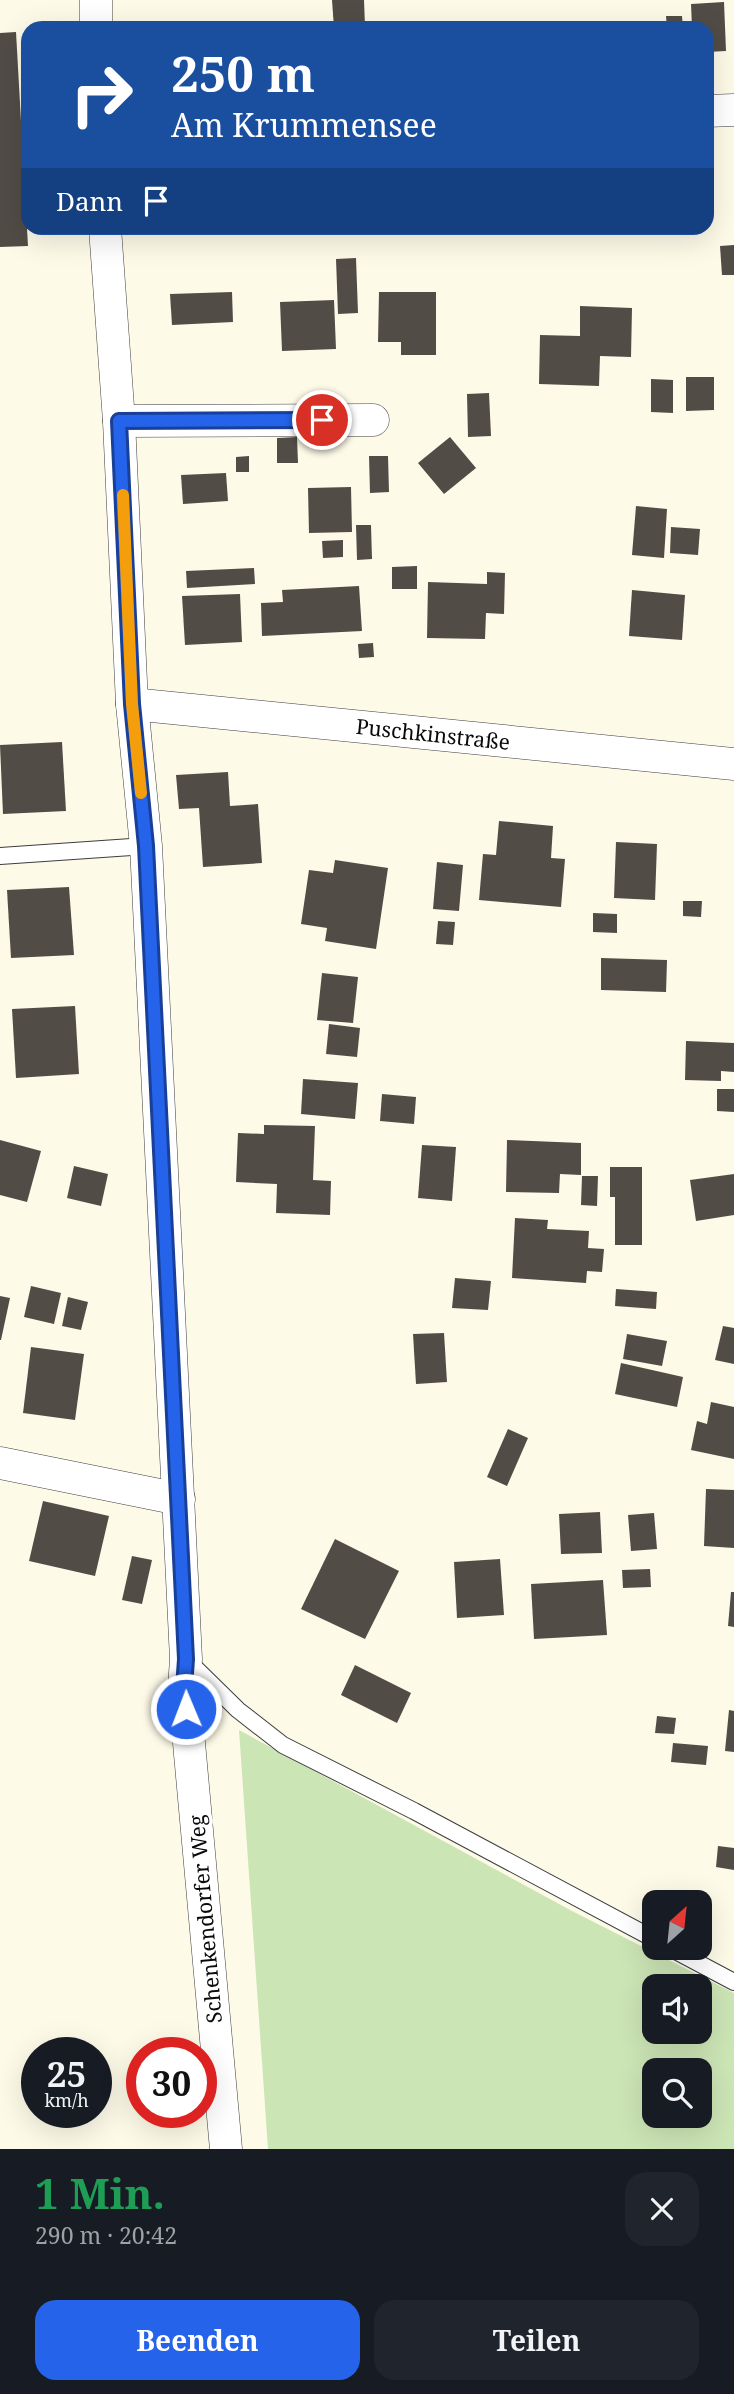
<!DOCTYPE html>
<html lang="de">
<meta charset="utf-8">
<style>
:root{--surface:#171b24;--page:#20242c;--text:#f1f3f6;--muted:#9ea1a6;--accent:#2563eb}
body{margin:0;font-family:"Noto Serif",serif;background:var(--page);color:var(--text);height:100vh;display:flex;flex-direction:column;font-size:26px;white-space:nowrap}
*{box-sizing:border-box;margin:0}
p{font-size:23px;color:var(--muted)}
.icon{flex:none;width:38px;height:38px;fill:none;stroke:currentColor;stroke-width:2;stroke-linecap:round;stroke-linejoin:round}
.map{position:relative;height:2149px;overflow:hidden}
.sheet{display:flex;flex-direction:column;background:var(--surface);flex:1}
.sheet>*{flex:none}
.guide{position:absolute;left:21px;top:21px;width:693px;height:214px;border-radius:21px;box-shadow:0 7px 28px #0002;background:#1a4fa0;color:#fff;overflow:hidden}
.needle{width:46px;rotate:27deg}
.tools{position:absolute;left:642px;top:1890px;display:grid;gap:14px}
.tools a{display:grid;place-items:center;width:70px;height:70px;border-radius:14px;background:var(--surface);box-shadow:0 7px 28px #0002;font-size:35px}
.speed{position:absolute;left:21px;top:2037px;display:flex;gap:14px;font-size:35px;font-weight:700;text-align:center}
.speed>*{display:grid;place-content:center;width:91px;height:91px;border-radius:50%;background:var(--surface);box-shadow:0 7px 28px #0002;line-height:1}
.speed small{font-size:18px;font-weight:400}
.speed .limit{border:10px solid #d22;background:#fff;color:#111}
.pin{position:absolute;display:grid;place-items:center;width:60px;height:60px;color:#fff;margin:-30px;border:4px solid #fff;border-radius:50%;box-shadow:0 2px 7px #0007}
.me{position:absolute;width:77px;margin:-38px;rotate:359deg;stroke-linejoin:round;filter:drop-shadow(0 0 5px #0008)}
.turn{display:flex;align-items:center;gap:24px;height:147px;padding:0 35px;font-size:32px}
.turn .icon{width:91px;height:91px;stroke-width:2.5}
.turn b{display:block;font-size:49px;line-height:60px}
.then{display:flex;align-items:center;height:66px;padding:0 35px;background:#0003;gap:14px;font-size:26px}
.round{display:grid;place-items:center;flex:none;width:74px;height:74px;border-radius:21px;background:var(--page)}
.overview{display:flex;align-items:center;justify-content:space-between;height:119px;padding:0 35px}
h1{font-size:42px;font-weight:700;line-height:52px;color:#1e9e55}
.action{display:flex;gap:14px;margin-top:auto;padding:14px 35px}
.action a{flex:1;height:80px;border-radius:21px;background:var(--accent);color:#fff;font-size:28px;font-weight:700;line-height:80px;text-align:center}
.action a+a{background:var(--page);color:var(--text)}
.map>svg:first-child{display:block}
.green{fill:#cce5b5;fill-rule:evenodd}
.building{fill:#524c47}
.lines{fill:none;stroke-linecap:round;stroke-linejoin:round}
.service-casing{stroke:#3d3d3d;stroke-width:18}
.minor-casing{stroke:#3d3d3d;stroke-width:33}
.service{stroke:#fff;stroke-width:16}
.minor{stroke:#fff;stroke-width:32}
.route-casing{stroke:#184099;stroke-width:18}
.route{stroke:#2563eb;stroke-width:12}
.slow{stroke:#f59e0b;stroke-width:12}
.labels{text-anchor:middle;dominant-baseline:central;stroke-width:7;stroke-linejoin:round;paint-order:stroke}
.street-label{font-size:21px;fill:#0a0a0a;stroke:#fff}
</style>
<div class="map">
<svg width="734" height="2149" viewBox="0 0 734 2149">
<rect width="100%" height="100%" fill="#fefae8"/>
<!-- green -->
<path class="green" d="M239,1730L572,1911L734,1993V2149H268ZM654,1986H700V2032H654ZM654,2070H700V2116H654Z"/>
<!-- building -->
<g class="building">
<polygon points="332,0 364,0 365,26 334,28"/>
<polygon points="724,2 726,51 707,52 707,28 692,28 691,4"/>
<polygon points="666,16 682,16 683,28 667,28"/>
<polygon points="16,32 28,246 0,247 0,33"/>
<polygon points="734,245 734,275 722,275 720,246"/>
<polygon points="356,258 358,313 338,314 336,259"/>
<polygon points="232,292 233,322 172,325 170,294"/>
<polygon points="379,292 436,292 436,355 401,355 401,342 378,342"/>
<polygon points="334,300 336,349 282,351 280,302"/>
<polygon points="580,306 632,308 631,357 600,356 599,386 539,384 540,335 580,336"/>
<polygon points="686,377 714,377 714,410 686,411"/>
<polygon points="651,379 673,380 673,413 651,412"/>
<polygon points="489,393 491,436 468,437 467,394"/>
<polygon points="297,437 298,463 277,463 277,438"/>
<polygon points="450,437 476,468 444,494 418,463"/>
<polygon points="249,456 249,472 236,472 236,457"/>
<polygon points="369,456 388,456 389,492 370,493"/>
<polygon points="226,473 228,501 183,504 181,475"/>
<polygon points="351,487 352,532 309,533 308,488"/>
<polygon points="636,506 667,509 664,558 632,555"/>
<polygon points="356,525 371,525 372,559 357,560"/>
<polygon points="671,527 700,529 698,555 670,553"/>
<polygon points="343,540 343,557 323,558 322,541"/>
<polygon points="417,566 417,589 392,589 392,567"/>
<polygon points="254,568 255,584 187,588 186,571"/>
<polygon points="487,572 505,573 504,614 486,613 485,639 427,638 428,582 487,584"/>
<polygon points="359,586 362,631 262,636 261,603 283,602 282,590"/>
<polygon points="632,590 685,595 682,640 629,636"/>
<polygon points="240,594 242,642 185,645 182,596"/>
<polygon points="373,643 374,657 359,658 358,644"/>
<polygon points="62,742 66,811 3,814 0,745"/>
<polygon points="228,772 230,806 258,804 262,863 203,867 199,808 179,809 176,775"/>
<polygon points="499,821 553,826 551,858 565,859 561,907 479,900 483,854 496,855"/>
<polygon points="616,842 657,844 655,900 614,898"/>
<polygon points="335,860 388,868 376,949 325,941 327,928 301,924 309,870 333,873"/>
<polygon points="437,862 463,865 459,911 433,909"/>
<polygon points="69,887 74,955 11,958 7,890"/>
<polygon points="683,901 702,901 701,917 683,916"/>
<polygon points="593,913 617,914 617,933 593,932"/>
<polygon points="438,921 455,922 453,945 436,944"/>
<polygon points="601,958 667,960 666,992 601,990"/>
<polygon points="322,973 358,977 353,1023 317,1020"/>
<polygon points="75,1006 79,1074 16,1078 12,1009"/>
<polygon points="329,1024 360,1028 357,1057 326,1054"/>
<polygon points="686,1041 734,1043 734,1072 721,1071 721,1081 685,1080"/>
<polygon points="303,1079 358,1083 355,1119 301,1114"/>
<polygon points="717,1089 734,1089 734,1112 717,1111"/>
<polygon points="382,1094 416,1097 414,1124 380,1121"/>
<polygon points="264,1125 315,1126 313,1180 331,1181 330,1215 276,1213 277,1184 236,1182 238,1133 264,1134"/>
<polygon points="0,1140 41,1151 27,1202 0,1195"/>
<polygon points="507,1140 581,1143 581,1175 560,1174 559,1193 506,1192"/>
<polygon points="422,1145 456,1147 452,1201 418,1198"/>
<polygon points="74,1166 108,1174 101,1206 67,1198"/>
<polygon points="610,1167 642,1167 642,1245 615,1245 615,1197 610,1197"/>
<polygon points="734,1174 734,1215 696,1221 690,1180"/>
<polygon points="582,1176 598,1176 597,1206 581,1205"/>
<polygon points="515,1218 548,1220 547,1229 589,1231 588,1248 604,1249 602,1272 587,1271 586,1283 512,1278"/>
<polygon points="455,1278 491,1281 488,1310 452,1308"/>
<polygon points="31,1286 61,1293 54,1324 24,1317"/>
<polygon points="616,1289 657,1292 656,1309 615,1306"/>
<polygon points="0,1296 10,1298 1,1340 0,1340"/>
<polygon points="68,1297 88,1302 81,1330 62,1326"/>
<polygon points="723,1326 734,1328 734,1364 715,1360"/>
<polygon points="444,1333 447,1382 416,1384 413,1334"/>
<polygon points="627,1334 667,1341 662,1366 623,1359"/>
<polygon points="31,1347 84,1354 75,1420 23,1413"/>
<polygon points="621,1363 683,1377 677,1407 615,1394"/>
<polygon points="711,1402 734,1407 734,1459 691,1450 697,1421 707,1424"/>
<polygon points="508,1429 528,1438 507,1486 487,1477"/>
<polygon points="706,1489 734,1490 734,1548 704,1546"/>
<polygon points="43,1501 109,1516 95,1576 29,1561"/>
<polygon points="600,1512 602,1553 561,1554 559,1514"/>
<polygon points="654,1513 657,1549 631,1551 628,1515"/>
<polygon points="335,1539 399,1571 365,1639 301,1609"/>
<polygon points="132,1556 152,1560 142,1604 122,1600"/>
<polygon points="500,1559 504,1615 457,1618 454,1562"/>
<polygon points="650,1569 651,1587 623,1588 622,1570"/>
<polygon points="603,1580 607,1635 534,1639 531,1584"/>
<polygon points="731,1592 734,1592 734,1627 728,1626"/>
<polygon points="355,1665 411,1693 397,1723 341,1695"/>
<polygon points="729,1710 734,1711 734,1752 725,1751"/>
<polygon points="657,1716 676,1718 674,1734 655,1733"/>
<polygon points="673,1743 708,1746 706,1765 671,1762"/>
<polygon points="718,1846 734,1848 734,1870 716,1867"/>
</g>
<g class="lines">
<defs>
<g id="service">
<polyline points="0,856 146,846"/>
<polyline points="186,1659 238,1710 283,1745 414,1811 654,1939"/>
<polyline points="670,1948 734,1982"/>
</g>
<g id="minor">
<polyline points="96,0 96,28"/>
<polyline points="707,111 734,110"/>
<polyline points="105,228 119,421 132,704 146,846 186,1659 184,1688 226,2149"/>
<polyline points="119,421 373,420"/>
<polyline points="132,704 734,764"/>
<polyline points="0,1463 179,1499"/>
</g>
</defs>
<!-- service casing -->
<use href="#service" class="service-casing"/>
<!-- minor casing -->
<use href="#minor" class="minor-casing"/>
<!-- service -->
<use href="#service" class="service"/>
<!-- minor -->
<use href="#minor" class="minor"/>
</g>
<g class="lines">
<defs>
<polyline id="route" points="186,1709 184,1688 186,1659 146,846 132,704 119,421 322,420"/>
</defs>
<!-- route casing -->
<use href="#route" class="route-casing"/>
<!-- route -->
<use href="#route" class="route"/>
<!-- slow -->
<polyline class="slow" points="123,495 132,704 141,793"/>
</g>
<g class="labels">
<!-- street labels -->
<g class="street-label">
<text transform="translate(433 734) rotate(6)">Puschkinstraße</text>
<text transform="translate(205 1919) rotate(-95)">Schenkendorfer Weg</text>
</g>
</g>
</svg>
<div class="tools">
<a><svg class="needle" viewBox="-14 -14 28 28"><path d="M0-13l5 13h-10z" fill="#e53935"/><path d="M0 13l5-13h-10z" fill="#9ea1a6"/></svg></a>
<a><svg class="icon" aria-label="sound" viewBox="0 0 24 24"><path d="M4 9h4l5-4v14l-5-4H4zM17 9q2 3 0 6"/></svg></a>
<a><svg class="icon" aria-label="search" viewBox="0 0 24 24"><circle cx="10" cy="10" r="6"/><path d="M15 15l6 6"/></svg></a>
</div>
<div class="speed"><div>25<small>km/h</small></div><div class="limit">30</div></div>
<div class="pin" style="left:322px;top:420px;background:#d93025"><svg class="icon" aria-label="arrive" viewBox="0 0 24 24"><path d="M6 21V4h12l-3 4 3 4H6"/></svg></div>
<svg class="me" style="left:186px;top:1709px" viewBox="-20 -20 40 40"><circle r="17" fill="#2563eb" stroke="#fff" stroke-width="3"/><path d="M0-11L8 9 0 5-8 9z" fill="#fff"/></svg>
<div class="guide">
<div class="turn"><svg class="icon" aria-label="right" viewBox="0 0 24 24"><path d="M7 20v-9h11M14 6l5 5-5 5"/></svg><div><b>250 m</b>Am Krummensee</div></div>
<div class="then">Dann<svg class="icon" aria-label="arrive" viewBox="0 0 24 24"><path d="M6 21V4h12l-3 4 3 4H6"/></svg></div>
</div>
</div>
<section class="sheet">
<div class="overview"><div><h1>1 Min.</h1><p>290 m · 20:42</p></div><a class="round"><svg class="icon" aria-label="close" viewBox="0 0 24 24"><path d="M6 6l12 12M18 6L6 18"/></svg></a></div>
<div class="action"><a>Beenden</a><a>Teilen</a></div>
</section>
